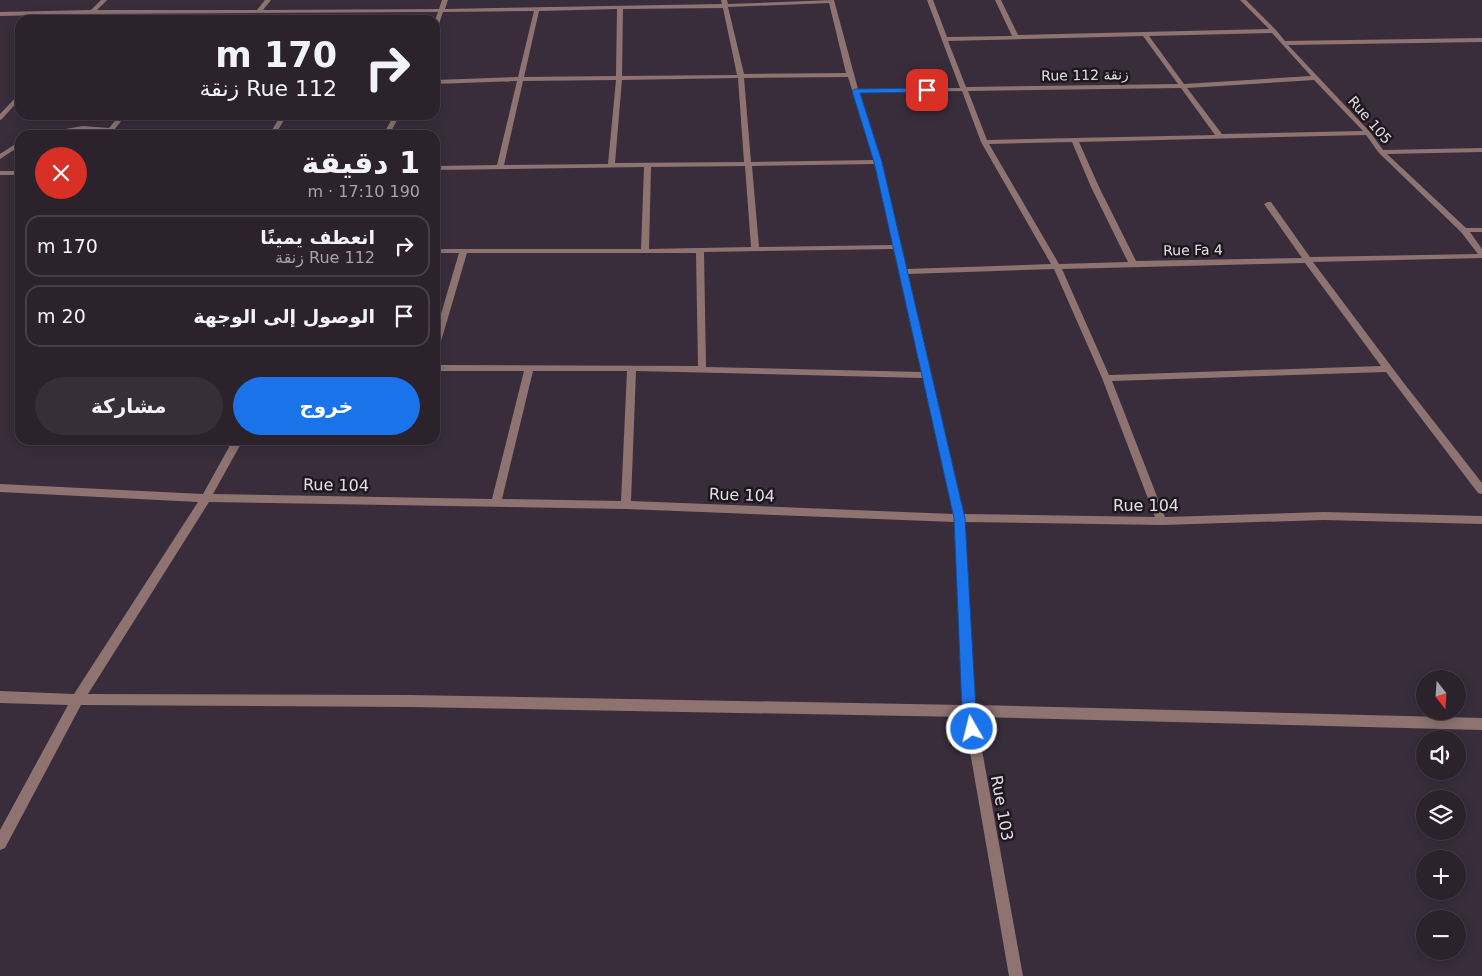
<!DOCTYPE html>
<html lang="ar">
<meta charset="utf-8">
<style>
:root{--surface:#2b222c;--page:#372f38;--text:#f1f3f6;--muted:#a6a4a9;--line:#473f48;--accent:#1a73e8}
body{margin:0;font-family:"DejaVu Sans","Noto Sans Arabic",sans-serif;background:var(--page);color:var(--text);direction:rtl;height:100vh;display:flex;flex-direction:column;font-size:19px;white-space:nowrap}
*{box-sizing:border-box;margin:0}
p{font-size:16px;color:var(--muted)}
.icon{flex:none;width:28px;height:28px;fill:none;stroke:currentColor;stroke-width:2;stroke-linecap:round;stroke-linejoin:round}
.map{position:relative;flex:1;overflow:hidden;direction:ltr}
.panel{position:absolute;left:15px;top:130px;width:425px;height:315px;display:flex;flex-direction:column;background:var(--surface);border-radius:15px;box-shadow:0 2px 12px #0003,0 0 0 1px var(--line);direction:rtl}
.panel>*{flex:none}
.top-card{position:absolute;left:15px;top:15px;width:425px;height:105px;border-radius:15px;box-shadow:0 2px 12px #0003,0 0 0 1px var(--line);direction:rtl;background:#2b222c;color:var(--text);overflow:hidden}
.needle{width:32px;rotate:163deg}
.buttons{position:absolute;left:1416px;top:670px;display:grid;gap:10px}
.buttons a{display:grid;place-items:center;width:50px;height:50px;border-radius:50%;background:var(--surface);box-shadow:0 2px 12px #0003,0 0 0 1px var(--line);font-size:25px}
.pin{position:absolute;display:grid;place-items:center;width:42px;height:42px;color:#fff;margin:-21px;border-radius:10px;box-shadow:0 2px 8px #0006}
.me{position:absolute;width:55px;margin:-28px;rotate:352deg;stroke-linejoin:round;filter:drop-shadow(0 0 4px #0008)}
.turn{display:flex;align-items:center;gap:18px;height:105px;padding:0 20px;font-size:22px}
.turn .icon{width:65px;height:65px;stroke-width:2.5}
.turn b{display:block;font-size:35px;line-height:42px}
.round{display:grid;place-items:center;flex:none;width:52px;height:52px;border-radius:26px;background:var(--page)}
.overview{display:flex;align-items:center;justify-content:space-between;height:85px;padding:0 20px}
h1{font-size:30px;font-weight:700;line-height:38px}
.primary-button{display:flex;gap:10px;margin-top:auto;padding:10px 20px}
.primary-button a{flex:1;height:58px;border-radius:30px;background:var(--accent);color:#fff;font-size:20px;font-weight:700;line-height:58px;text-align:center}
.primary-button a+a{background:var(--page);color:var(--text)}
ul{padding:0;list-style:none}
li{display:flex;align-items:center;gap:15px;height:62px;margin:0 10px 8px;padding:0 10px;border:2px solid var(--line);border-radius:15px}
li div{flex:1}
li b{display:block;font-size:19px}
li em{font-style:normal}
.map>svg:first-child{display:block}
.lines{fill:none;stroke-linecap:round;stroke-linejoin:round}
.service{fill:#8e7371;fill-rule:evenodd}
.minor{fill:#8e7371;fill-rule:evenodd}
.route{fill:#1a73e8;stroke:#114b97}
.labels{text-anchor:middle;dominant-baseline:central;stroke-width:5;stroke-linejoin:round;paint-order:stroke}
.far-street-label{font-size:14px;fill:#e6dee7;stroke:#1d171e}
.street-label{font-size:16px;fill:#e6dee7;stroke:#1d171e}
</style>
<div class="map">
<svg width="1482" height="976" viewBox="0 0 1482 976">
<rect width="100%" height="100%" fill="#392d3b"/>
<g class="lines">
<!-- service -->
<g class="service">
<polygon points="83,126 110,128 113,130 110,132 83,130 54,135 39,135 42,133"/>
<polygon points="20,141 20,146 0,159 0,154"/>
</g>
<!-- minor -->
<g class="minor">
<path d="M101,0H107L97,10H257L265,0H271L263,10L439,9L442,0H448L445,9L722,4L721,0H727L728,4L834,0L858,89L960,88L927,0H933L947,37L1012,36L995,0H1001L1018,35L1269,29L1240,0H1246L1276,30L1285,41L1482,38V42L1288,45L1370,132L1383,150L1482,148V152L1387,154L1466,228H1482V232H1470L1482,249V258L1313,262L1403,382L1482,483V494L1478,493L1386,372L1112,381L1165,517L1324,512L1482,516V524L1324,520L1162,525L964,522L975,705L1482,718V730L976,717L1023,976H1009L964,717L410,707L81,705L5,848L0,850V830L68,705L0,703V691L74,694L198,502L0,492V484L203,494L233,440H243L213,494L492,499L524,371H435V365L698,366L696,253H467L439,348L435,351V334L459,253H435V249H641L644,167L435,170V166L497,165L517,81L435,84V80L518,77L534,11L443,12L438,27L435,29V20L438,12L93,14L87,20H81L87,14L0,16V12L91,10ZM829,3L846,73L744,74L728,7ZM723,8L737,75L622,76L623,9ZM617,9L616,76L524,77L539,11ZM1272,33L1311,76L1184,84L1149,36ZM1143,36L1178,84L966,87L948,41ZM848,77L874,160L751,162L744,78ZM738,78L744,162L615,163L622,80ZM616,80L608,164L504,165L523,81ZM1314,80L1363,131L1222,134L1187,88ZM1181,88L1215,135L987,140L968,91ZM962,91L981,142L1051,264L906,269L881,162L859,93ZM1366,135L1379,153L1461,232L1478,254L1310,257L1271,202H1268L1264,204L1302,258L1136,261L1099,187L1079,142ZM1072,142L1091,187L1128,262L1059,264L989,144ZM875,164L893,245L759,247L752,166ZM745,166L751,247L649,249L651,167ZM894,249L921,372L706,367L704,252ZM1305,263L1381,366L1109,375L1062,269ZM1054,269L1102,378L1155,517L963,514L931,377L932,375L930,372L908,274ZM533,371H627L621,501L502,499ZM636,371L923,378L953,514L631,501ZM209,502L626,509L954,522L963,705L410,695L88,694Z"/>
<polygon points="20,93 20,99 2,119 0,120 0,114"/>
<polygon points="120,115 126,115 110,135 103,135"/>
<polygon points="281,115 287,115 275,135 269,135"/>
<polygon points="394,115 400,115 389,135 383,135"/>
<rect x="0" y="171" width="20" height="4"/>
</g>
</g>
<!-- route -->
<polygon class="route" points="927,88 931,90 930,92 860,93 882,162 965,518 976,710 979,729 977,733 972,735 967,733 962,710 954,518 874,162 852,91 855,89"/>
<g class="labels">
<!-- far-street labels -->
<g class="far-street-label">
<text transform="translate(1085 75) rotate(-1)">Rue 112 زنقة</text>
<text transform="translate(1370 120) rotate(49)">Rue 105</text>
<text transform="translate(1193 250) rotate(-1)">Rue Fa 4</text>
</g>
<!-- street labels -->
<g class="street-label">
<text transform="translate(336 485) rotate(1)">Rue 104</text>
<text transform="translate(742 495) rotate(2)">Rue 104</text>
<text x="1146" y="505">Rue 104</text>
<text transform="translate(1002 808) rotate(80)">Rue 103</text>
</g>
</g>
</svg>
<div class="buttons">
<a><svg class="needle" viewBox="-14 -14 28 28"><path d="M0-13l5 13h-10z" fill="#e53935"/><path d="M0 13l5-13h-10z" fill="#a6a4a9"/></svg></a>
<a><svg class="icon" aria-label="sound" viewBox="0 0 24 24"><path d="M4 9h4l5-4v14l-5-4H4zM17 9q2 3 0 6"/></svg></a>
<a><svg class="icon" aria-label="layers" viewBox="0 0 24 24"><path d="M12 4l9 5-9 5-9-5zM3 14l9 5 9-5"/></svg></a>
<a>+</a>
<a>−</a>
</div>
<div class="pin" style="left:927px;top:90px;background:#d93025"><svg class="icon" aria-label="arrive" viewBox="0 0 24 24"><path d="M6 21V4h12l-3 4 3 4H6"/></svg></div>
<svg class="me" style="left:972px;top:729px" viewBox="-20 -20 40 40"><circle r="17" fill="#1a73e8" stroke="#fff" stroke-width="3"/><path d="M0-11L8 9 0 5-8 9z" fill="#fff"/></svg>
<div class="top-card">
<div class="turn"><svg class="icon" aria-label="right" viewBox="0 0 24 24"><path d="M7 20v-9h11M14 6l5 5-5 5"/></svg><div><b>170 m</b>Rue 112 زنقة</div></div>
</div>
<section class="panel">
<div class="overview"><div><h1>1 دقيقة</h1><p>190 m · 17:10</p></div><a class="round" style="background:#d93025;color:#fff"><svg class="icon" aria-label="close" viewBox="0 0 24 24"><path d="M6 6l12 12M18 6L6 18"/></svg></a></div>
<ul>
<li><svg class="icon" aria-label="right" viewBox="0 0 24 24"><path d="M7 20v-9h11M14 6l5 5-5 5"/></svg><div><b>انعطف يمينًا</b><p>Rue 112 زنقة</p></div><em>170 m</em></li>
<li><svg class="icon" aria-label="arrive" viewBox="0 0 24 24"><path d="M6 21V4h12l-3 4 3 4H6"/></svg><div><b>الوصول إلى الوجهة</b></div><em>20 m</em></li>
</ul>
<div class="primary-button"><a>خروج</a><a>مشاركة</a></div>
</section>
</div>
